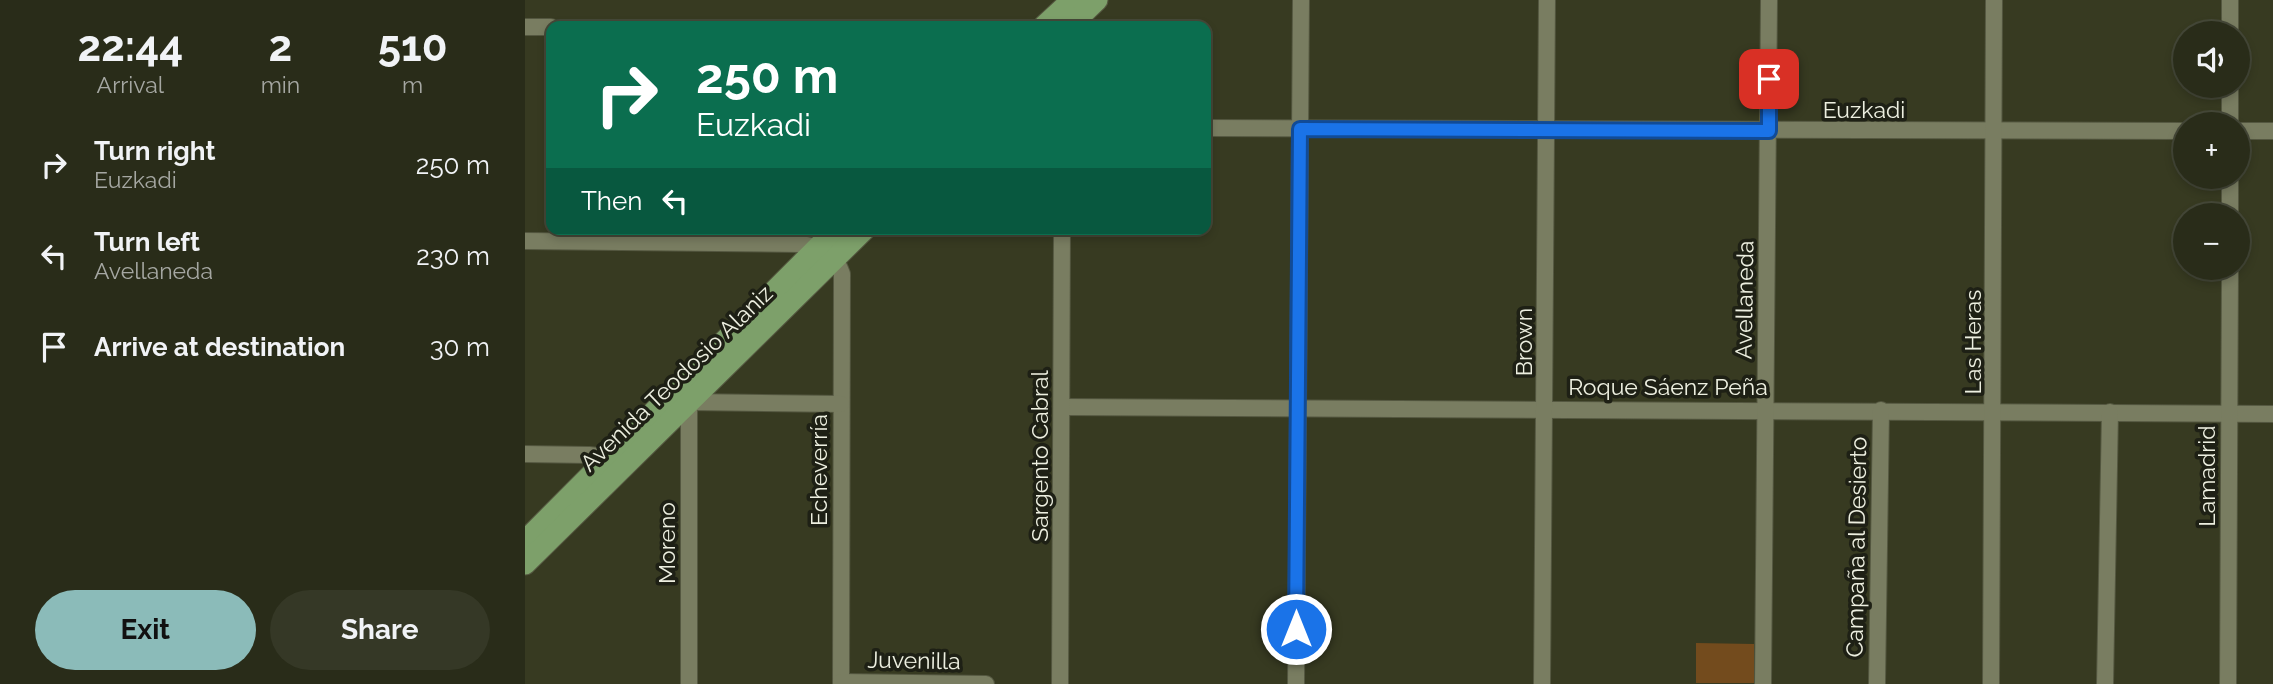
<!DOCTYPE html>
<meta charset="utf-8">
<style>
:root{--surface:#292c19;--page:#353826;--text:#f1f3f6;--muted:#a5a7a2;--line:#454838;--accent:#8bbbb9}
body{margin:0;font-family:Raleway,sans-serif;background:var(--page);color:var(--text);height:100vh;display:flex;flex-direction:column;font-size:26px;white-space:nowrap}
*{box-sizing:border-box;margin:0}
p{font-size:23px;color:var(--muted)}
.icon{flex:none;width:38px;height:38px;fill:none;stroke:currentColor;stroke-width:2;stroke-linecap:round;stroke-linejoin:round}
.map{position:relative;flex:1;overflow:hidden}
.panel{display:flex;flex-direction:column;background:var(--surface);width:525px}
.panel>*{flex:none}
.guide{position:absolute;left:21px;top:21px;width:665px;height:214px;border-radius:14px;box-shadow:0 4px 10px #0003,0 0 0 2px var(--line);background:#0b6e4f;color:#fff;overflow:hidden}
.controls{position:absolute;left:1648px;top:21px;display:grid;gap:14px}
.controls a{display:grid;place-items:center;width:77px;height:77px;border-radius:50%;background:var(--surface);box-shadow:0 4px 10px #0003,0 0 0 2px var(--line);font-size:35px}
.pin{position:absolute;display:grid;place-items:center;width:60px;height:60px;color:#fff;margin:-30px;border-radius:14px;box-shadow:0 4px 10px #0006}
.me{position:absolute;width:77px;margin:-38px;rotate:0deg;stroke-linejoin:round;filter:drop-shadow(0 0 5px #0008)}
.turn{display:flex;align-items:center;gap:24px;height:147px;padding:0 35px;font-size:32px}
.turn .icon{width:91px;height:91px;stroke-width:2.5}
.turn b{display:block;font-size:49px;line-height:60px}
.then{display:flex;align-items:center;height:66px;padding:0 35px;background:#0003;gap:14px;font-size:26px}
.eta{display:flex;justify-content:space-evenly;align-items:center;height:119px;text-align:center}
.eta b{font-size:42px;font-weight:700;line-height:49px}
.primary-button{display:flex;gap:14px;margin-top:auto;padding:14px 35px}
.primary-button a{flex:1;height:80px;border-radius:42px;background:var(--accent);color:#111;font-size:28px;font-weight:700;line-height:80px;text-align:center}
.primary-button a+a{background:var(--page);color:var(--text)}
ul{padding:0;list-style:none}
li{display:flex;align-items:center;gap:21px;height:91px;padding:0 35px}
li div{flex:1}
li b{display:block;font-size:26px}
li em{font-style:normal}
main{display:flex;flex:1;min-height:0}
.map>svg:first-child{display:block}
.green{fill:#734b1d}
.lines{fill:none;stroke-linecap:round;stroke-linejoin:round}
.minor-casing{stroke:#545740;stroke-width:18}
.major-casing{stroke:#545740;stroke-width:23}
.minor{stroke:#797d61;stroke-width:16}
.major{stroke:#7da06a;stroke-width:21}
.route-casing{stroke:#114b97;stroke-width:18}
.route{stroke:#1a73e8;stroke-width:12}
.labels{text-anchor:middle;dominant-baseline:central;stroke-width:7;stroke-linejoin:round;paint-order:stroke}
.street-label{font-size:23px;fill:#edefe0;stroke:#1e2015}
</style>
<main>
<section class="panel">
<div class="eta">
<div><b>22:44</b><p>Arrival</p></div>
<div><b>2</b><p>min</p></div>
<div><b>510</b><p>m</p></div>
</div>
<ul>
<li><svg class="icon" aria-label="right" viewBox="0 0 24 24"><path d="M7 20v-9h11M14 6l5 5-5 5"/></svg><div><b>Turn right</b><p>Euzkadi</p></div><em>250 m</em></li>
<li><svg class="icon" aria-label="left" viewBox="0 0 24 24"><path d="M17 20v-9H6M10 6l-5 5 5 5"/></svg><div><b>Turn left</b><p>Avellaneda</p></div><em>230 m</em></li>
<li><svg class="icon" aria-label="arrive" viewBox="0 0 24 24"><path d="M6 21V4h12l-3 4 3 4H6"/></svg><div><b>Arrive at destination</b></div><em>30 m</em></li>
</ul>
<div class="primary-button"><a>Exit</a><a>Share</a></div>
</section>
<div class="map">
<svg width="1748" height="684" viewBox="0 0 1748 684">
<rect width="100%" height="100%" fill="#373a21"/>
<!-- green -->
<polygon class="green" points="1171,643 1229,644 1229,683 1171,683"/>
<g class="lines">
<defs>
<g id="minor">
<polyline points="0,27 26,27"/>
<polyline points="1705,33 1705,0"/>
<polyline points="1705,124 1705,86"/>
<polyline points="681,128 1661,131"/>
<polyline points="1713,131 1748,131"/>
<polyline points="1705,215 1705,177"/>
<path d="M0,241L276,244C299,248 309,251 317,274L316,684"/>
<polyline points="162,399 164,402 316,404"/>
<polyline points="538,407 1748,414"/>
<polyline points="0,454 64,455 72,456 87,470"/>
<polyline points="316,682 461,684"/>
<polyline points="164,684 164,402"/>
<polyline points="535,684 537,229"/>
<polyline points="771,684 776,0"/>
<polyline points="1017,684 1022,0"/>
<polyline points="1238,684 1244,0"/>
<polyline points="1352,684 1356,410"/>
<polyline points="1466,684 1469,0"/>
<polyline points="1580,684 1585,412"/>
<polyline points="1703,684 1705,268"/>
</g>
<g id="major">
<polyline points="519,26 547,0"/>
<polyline points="545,26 572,0"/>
<polyline points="0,541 311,229"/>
<polyline points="0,564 340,229"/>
</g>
</defs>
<!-- minor casing -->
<use href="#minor" class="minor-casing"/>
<!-- major casing -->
<use href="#major" class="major-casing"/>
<!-- minor -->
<use href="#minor" class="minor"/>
<!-- major -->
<use href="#major" class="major"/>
</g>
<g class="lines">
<defs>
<polyline id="route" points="771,629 775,129 1244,131 1244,79"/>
</defs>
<!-- route casing -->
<use href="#route" class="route-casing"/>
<!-- route -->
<use href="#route" class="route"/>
</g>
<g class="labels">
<!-- street labels -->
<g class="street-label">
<text x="1339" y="109">Euzkadi</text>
<text transform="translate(1219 300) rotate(-89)">Avellaneda</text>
<text transform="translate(998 342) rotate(-90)">Brown</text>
<text transform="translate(1447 342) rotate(-90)">Las Heras</text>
<text transform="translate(151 378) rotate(-44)">Avenida Teodosio Alaniz</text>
<text x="1143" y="386">Roque Sáenz Peña</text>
<text transform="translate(514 456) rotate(-90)">Sargento Cabral</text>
<text transform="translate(293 470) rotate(-90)">Echeverría</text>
<text transform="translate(1681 476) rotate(-90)">Lamadrid</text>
<text transform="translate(141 543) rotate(-90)">Moreno</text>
<text transform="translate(1331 547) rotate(-89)">Campaña al Desierto</text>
<text transform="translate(389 660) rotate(1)">Juvenilla</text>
</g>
</g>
</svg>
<div class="controls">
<a><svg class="icon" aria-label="sound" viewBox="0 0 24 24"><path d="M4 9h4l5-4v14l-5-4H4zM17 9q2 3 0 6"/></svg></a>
<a>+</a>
<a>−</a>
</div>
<div class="pin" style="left:1244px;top:79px;background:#d93025"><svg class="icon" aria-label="arrive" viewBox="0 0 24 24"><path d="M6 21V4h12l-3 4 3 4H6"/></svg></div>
<svg class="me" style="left:771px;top:629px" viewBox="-20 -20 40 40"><circle r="17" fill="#1a73e8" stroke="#fff" stroke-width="3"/><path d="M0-11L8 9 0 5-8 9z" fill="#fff"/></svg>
<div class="guide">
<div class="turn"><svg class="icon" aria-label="right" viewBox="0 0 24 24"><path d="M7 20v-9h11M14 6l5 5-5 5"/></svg><div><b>250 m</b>Euzkadi</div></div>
<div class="then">Then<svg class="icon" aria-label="left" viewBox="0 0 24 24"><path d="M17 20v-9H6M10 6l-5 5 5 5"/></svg></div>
</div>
</div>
</main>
